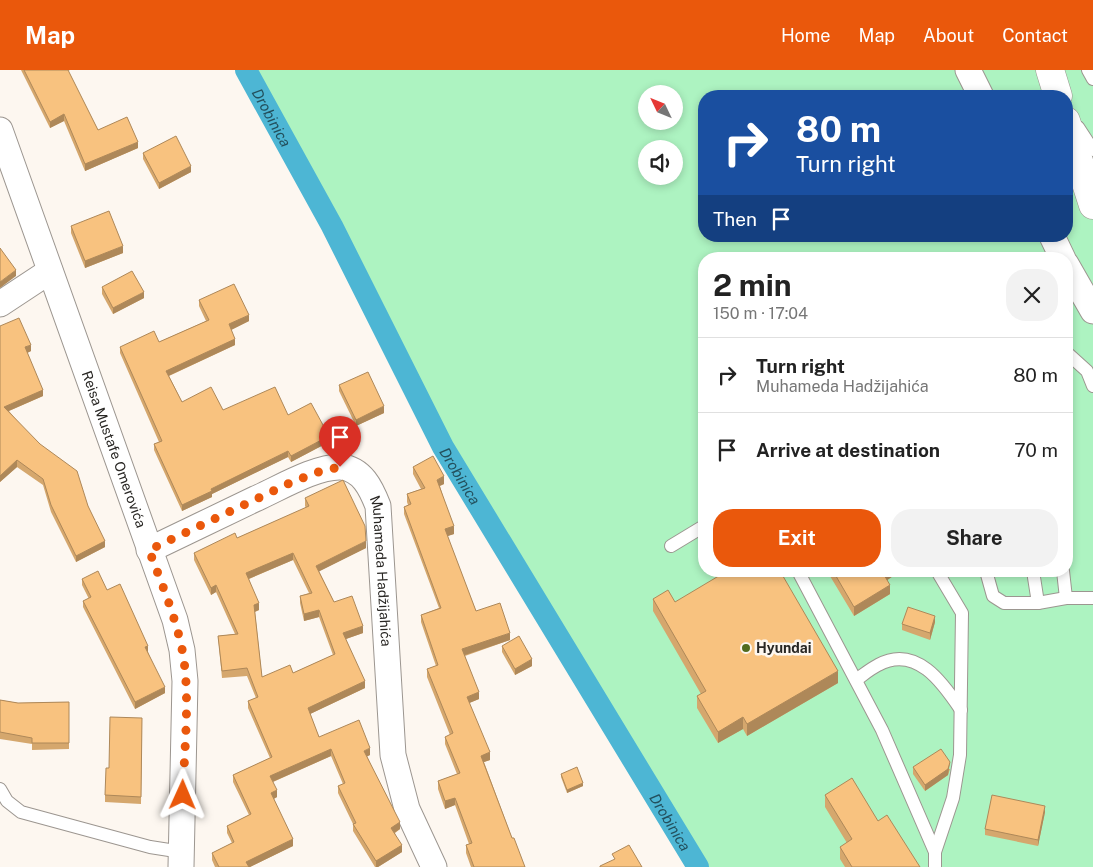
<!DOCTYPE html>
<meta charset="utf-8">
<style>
:root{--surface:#fff;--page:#f2f2f2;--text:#222;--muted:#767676;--line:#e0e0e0;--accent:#ea580c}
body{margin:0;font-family:"Public Sans",sans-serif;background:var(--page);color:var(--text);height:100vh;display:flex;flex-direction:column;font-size:19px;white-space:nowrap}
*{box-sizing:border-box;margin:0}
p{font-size:16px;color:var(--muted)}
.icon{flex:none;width:28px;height:28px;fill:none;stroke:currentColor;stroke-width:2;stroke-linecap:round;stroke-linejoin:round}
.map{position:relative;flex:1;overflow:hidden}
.panel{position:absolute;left:698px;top:182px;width:375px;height:325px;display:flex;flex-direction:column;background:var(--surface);border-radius:20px;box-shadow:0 2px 8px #0003}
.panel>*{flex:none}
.guide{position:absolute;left:698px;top:20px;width:375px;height:152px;border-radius:20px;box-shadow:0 2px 8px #0003;background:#1a4fa0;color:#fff;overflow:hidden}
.needle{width:32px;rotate:313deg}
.controls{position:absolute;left:638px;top:15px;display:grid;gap:10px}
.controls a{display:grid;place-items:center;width:45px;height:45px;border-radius:50%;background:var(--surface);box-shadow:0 2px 8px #0003;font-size:25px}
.pin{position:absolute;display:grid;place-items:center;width:42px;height:42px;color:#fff;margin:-51px -21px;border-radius:50% 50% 50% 0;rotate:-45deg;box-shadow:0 0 5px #0007}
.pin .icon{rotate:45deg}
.me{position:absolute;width:55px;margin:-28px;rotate:1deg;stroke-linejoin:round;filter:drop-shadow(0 0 4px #0008)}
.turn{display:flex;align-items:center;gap:18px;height:105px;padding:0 15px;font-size:22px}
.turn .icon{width:65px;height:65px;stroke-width:2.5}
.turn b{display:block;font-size:35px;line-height:42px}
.then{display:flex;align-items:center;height:48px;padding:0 15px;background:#0003;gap:10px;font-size:19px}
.round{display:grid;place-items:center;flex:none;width:52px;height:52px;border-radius:20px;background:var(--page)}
.summary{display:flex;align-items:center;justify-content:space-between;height:85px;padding:0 15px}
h1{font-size:30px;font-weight:700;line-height:38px}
.button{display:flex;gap:10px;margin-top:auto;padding:10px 15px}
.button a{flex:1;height:58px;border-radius:20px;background:var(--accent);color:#fff;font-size:20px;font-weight:700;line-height:58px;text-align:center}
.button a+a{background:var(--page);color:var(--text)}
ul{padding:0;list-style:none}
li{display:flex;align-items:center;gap:15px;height:75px;padding:0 15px;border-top:1px solid var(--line)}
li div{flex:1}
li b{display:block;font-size:19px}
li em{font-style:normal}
header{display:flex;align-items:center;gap:30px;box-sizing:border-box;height:70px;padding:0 25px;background:var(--accent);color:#fff}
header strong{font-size:24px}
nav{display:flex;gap:28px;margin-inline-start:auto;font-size:18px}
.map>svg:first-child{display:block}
.green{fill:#adf3c1;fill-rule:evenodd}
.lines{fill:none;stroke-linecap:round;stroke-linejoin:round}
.canal{stroke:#4db6d4;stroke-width:22}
.lane-casing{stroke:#9c9690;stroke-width:14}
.street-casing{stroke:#9c9690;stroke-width:27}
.secondary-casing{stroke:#9c9690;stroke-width:29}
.lane{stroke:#fff;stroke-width:12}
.street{stroke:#fff;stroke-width:25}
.secondary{stroke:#fff;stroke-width:28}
.wall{fill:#d5a76d;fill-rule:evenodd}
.shaded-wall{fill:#ae8859}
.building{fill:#f8c27f;stroke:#ae8859;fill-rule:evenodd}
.route{stroke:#ea580c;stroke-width:9;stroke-dasharray:0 16.2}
.poi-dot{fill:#516b1e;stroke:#fdf7f0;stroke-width:2}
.labels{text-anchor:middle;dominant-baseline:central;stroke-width:5;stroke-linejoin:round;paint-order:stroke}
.street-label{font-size:14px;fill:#292724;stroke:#fdf7f0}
.poi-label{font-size:14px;font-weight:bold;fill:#292724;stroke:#fdf7f0;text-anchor:start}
.water-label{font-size:15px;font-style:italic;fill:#23505d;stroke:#fdf7f0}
</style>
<header>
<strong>Map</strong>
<nav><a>Home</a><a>Map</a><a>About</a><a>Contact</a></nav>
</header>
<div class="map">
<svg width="1093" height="797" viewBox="0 0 1093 797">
<rect width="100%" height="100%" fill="#fdf7f0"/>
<!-- green -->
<path class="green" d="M246,0H1093V797H698L443,377L399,287ZM646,24H674V51H646ZM704,26H1066V166H704ZM646,79H674V106H646ZM704,189H1066V501H704Z"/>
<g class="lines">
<!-- canal -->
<path class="canal" id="s1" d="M246,0L332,156L443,377L698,797"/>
<defs>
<g id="lane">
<polyline points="1088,0 1093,9"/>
<polyline points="1078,57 1093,80"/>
<polyline points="1066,282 1087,301 1093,316"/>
<polyline points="671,476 704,456"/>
<polyline points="798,501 882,660 935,782"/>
<polyline points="986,501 993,526 1004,533 1038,533 1066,528 1093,528"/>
<polyline points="1033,501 1038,533"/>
<polyline points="1063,501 1066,528"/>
<path d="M856,610C863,605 870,599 878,595C916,574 943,613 961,640"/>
<polyline points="0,719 7,731 21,742 150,777 182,782"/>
<polyline points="935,797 935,782 953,728 960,685 962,543 937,501"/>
</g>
<g id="street">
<polyline points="968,0 981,26"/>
<path id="s2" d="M0,60L175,550L182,580L185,611L181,797"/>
<polyline points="1052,166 1063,189"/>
<polyline points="1066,194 1093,241"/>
<polyline points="0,234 50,201"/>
<path id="s3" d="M149,480C184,463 220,446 255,429C278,419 316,396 341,397C362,399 371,418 378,436L393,685L407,739L434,797"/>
</g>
<g id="secondary">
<polyline points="1050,0 1058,26"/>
<polyline points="1066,51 1093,135"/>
</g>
</defs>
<!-- lane casing -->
<use href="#lane" class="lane-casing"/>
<!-- street casing -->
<use href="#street" class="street-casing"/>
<!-- secondary casing -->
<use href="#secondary" class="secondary-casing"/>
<!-- lane -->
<use href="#lane" class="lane"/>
<!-- street -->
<use href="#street" class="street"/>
<!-- secondary -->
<use href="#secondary" class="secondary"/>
</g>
<!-- wall -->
<g class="wall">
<polygon points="21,0 70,0 68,1 98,60 138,78 85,101 64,51 50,58"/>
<polygon points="143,83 191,102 159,119 143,89"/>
<polygon points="71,156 123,183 85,198 71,163"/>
<polygon points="102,217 144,228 113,244 102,224"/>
<polygon points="199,230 249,251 231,260 235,275 169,306 182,332 223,340 288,345 329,372 291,392 288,387 212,424 212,427 182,441 154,380 154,374 159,372 120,283 120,277 159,272 206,251 199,236"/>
<polygon points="0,256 31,281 27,283 43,326 9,341 88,436 105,477 76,492 51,442 43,415 17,397 0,412"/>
<polygon points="339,315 384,343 356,356 339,321"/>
<polygon points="413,397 444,414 440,416 454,464 447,466 476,541 510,570 465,586 479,629 469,633 490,690 484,692 512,768 525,797 471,797 466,783 466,775 469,774 455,735 445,739 438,719 438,711 457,704 445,674 445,667 450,665 427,607 427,599 436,596 421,552 421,545 439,538 404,444 404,437 408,435 407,432 407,424 421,419 413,404"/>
<path d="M305,428L366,478L319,501L334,532L363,563L346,569L365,618L310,644L319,667L370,685L367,686L400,759L395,763L402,782L378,797H375L353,761V754L338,723V716L343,714L331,686L273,712L277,727L274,729L293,776L250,797H215L212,790V783L232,773L227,763V756L249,745L233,712V705L270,688L248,638V631L256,628L247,606L222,608L218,566L235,564L216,522L211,525L194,490V483L237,468L306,438L305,436ZM293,490L309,523L300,526V533L304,551L319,547L333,585L293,603L262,607L255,542L259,540L249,509Z"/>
<polygon points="827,501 896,501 896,504 887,510 890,524 854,546"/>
<polygon points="82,509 107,520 148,582 165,623 135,639 83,537 83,531 89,529 82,515"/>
<polygon points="653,529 675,532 838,613 747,666 743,659 718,673 697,638 697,626 701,624 653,541"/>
<polygon points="935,552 930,570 902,560 902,554"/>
<polygon points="502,576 532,596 515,605 502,582"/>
<polygon points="0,630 18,633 69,632 69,679 32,680 32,674 0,669"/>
<polygon points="142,648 141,734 105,732 105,725 109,698"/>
<polygon points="913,697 950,699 948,705 925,721 913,704"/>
<polygon points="561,704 583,716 567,723 561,707"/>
<polygon points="825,725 878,751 920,797 845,797 840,789 840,777 847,773 825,737"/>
<polygon points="1045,742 1038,776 985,765 985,759"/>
</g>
<!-- shaded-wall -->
<g class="shaded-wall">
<polygon points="64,44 64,51 50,58 50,52"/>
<polygon points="138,72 138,78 85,101 85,94"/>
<polygon points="191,96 191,102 159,119 159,113"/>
<polygon points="123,176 123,183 85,198 85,191"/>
<polygon points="16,200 16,206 0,218 0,212"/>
<polygon points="144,222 144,228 113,244 113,238"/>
<polygon points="249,245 249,251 229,261 229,254"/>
<polygon points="235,269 235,275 166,307 166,301"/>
<polygon points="31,275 31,281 25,284 25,277"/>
<polygon points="43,320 43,326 4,343 4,337"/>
<polygon points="384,336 384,343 356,356 356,350"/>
<polygon points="329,366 329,372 291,392 291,386"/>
<polygon points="288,381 288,387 212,424 212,427 182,441 182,435 211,419"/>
<polygon points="17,390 17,397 0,412 0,406"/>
<polygon points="444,406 444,414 437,417 437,410"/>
<polygon points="454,456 454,464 445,467 445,459"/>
<polygon points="105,471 105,477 76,492 76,486"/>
<polygon points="366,471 366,478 316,503 316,496"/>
<polygon points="293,483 293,490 246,510 246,503"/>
<polygon points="887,501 896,501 896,504 883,513 883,503"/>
<polygon points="216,515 216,522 211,525 211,518"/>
<polygon points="890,515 890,524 854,546 854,537"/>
<polygon points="259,533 259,540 254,542 254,535"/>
<polygon points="319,540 319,547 304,551 304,544"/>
<polygon points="935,546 935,552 930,570 930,563"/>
<polygon points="363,556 363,563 343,570 343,563"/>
<polygon points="510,563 510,570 462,586 462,579"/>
<polygon points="148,576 148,582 145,583 145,577"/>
<polygon points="532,589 532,596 515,605 515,599"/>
<polygon points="838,601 838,613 747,666 747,654"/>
<polygon points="365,611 365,618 308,645 308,638"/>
<polygon points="165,617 165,623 135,639 135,632"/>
<polygon points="479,622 479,629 467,634 467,627"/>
<polygon points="743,647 743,659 718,673 718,662"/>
<polygon points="370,678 370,685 364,688 364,681"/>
<polygon points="331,679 331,686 270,713 270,706"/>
<polygon points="490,682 490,690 481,693 481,686"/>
<polygon points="950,692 948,705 925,721 925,715"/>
<polygon points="583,713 583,716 567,723 567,720"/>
<polygon points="277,720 277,727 271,730 271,723"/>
<polygon points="455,728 455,735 445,739 445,731"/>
<polygon points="1045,736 1045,742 1038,776 1038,770"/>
<polygon points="400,752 400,759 391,765 391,758"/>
<polygon points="293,769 293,776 250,797 246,797 246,792"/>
<polygon points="402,775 402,782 378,797 376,797 376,791"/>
</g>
<!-- building -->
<g class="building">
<polygon points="24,0 68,0 98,60 127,47 138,72 85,94 64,44 50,52"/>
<polygon points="176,66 191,96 159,113 143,83"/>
<polygon points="109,141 123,176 85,191 71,156"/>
<polygon points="0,178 16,200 0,212"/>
<polygon points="132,201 144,222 113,238 102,217"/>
<polygon points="234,214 249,245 229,254 235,269 166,301 182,332 211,317 223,340 275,317 288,345 311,333 329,366 291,386 288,381 211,419 212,421 182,435 154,374 162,371 120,277 154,261 159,272 209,250 199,230"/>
<polygon points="19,248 31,275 25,277 43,320 4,337 40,374 77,401 88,436 105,471 76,486 51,435 43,409 17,390 0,406 0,256"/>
<polygon points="368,302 384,336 356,350 339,315"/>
<polygon points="433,386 444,406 437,410 454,456 445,459 476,541 500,533 510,563 462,579 479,622 467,627 490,682 481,686 512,768 514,768 525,797 474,797 466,775 472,773 455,728 445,731 438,711 460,703 445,667 453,663 427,599 438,595 421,545 441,538 404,437 411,434 407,424 425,418 413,397"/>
<path d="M343,410L365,456L366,471L316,496L334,532L352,526L363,556L343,563L365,611L308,638L319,667L359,650L370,678L364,681L400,752L391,758L402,775L376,791L353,754L356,753L338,716L345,713L331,679L270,706L277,720L271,723L293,769L246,792L249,797H219L212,783L234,772L227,756L251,744L233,705L272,687L248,631L258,627L247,598L222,601L218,566L238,564L216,515L211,518L194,483L235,463L237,468L309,436L305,428ZM293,483L312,523L300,526L304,544L319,540L335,584L293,603L290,595L262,607L254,535L259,533L246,503Z"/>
<polygon points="98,501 107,520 120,514 148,576 145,577 165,617 135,632 83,531 91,527 82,509"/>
<polygon points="727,501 780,501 838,601 747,654 743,647 718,662 697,626 706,621 653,529 668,520 675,532"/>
<polygon points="833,501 887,501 883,503 890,515 854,537"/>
<polygon points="908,537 935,546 930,563 902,554"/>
<polygon points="519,566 532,589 515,599 502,576"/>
<polygon points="0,630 18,633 69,632 69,673 32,673 32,668 0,662"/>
<polygon points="110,647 142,648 141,727 105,725 106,698 109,698"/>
<polygon points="941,679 950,692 948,699 925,715 913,697"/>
<polygon points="577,697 583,713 567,720 561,704"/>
<polygon points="852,708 878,751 887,745 920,797 852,797 840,777 852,769 825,725"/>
<polygon points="992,725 1045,736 1038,770 985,759"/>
<polygon points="629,775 642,797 600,797 600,796 615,789 612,784"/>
</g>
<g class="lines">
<!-- route -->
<path class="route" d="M183,725C184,679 191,624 182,579C175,545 161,512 149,480L292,412L321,401L340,397"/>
</g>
<!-- markers -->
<circle class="poi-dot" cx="746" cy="578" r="5"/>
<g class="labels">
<!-- street labels -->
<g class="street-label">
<text stroke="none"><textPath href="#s2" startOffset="339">Reisa Mustafe Omerovića</textPath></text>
<text stroke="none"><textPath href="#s3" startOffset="332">Muhameda Hadžijahića</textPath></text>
</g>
<!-- poi labels -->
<g class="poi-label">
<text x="756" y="578">Hyundai</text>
</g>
<!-- water labels -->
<g class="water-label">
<text stroke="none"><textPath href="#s1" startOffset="54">Drobinica</textPath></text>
<text stroke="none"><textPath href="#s1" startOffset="459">Drobinica</textPath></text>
<text stroke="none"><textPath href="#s1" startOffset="864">Drobinica</textPath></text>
</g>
</g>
</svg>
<div class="controls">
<a><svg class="needle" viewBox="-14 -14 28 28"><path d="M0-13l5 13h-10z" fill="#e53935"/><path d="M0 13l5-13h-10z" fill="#767676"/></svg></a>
<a><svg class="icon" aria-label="sound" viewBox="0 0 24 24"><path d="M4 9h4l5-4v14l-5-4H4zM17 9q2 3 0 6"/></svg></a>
</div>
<div class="pin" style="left:340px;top:397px;background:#d93025"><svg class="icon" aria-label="arrive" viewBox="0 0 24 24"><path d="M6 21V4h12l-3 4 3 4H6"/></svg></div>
<svg class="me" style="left:183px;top:725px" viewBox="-20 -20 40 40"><path d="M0-17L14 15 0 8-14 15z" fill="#ea580c" stroke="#fff" stroke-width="4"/></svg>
<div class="guide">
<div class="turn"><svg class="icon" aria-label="right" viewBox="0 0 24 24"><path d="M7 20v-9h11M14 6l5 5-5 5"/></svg><div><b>80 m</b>Turn right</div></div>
<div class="then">Then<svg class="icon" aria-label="arrive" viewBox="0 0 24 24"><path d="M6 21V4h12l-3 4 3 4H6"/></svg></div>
</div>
<section class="panel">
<div class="summary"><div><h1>2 min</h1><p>150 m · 17:04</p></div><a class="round"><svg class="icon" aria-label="close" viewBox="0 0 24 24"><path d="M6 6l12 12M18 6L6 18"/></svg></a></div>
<ul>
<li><svg class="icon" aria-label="right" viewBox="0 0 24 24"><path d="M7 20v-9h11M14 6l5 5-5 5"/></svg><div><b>Turn right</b><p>Muhameda Hadžijahića</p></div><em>80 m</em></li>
<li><svg class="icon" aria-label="arrive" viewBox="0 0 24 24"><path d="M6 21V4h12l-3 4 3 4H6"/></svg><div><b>Arrive at destination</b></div><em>70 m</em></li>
</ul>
<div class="button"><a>Exit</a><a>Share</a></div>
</section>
</div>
